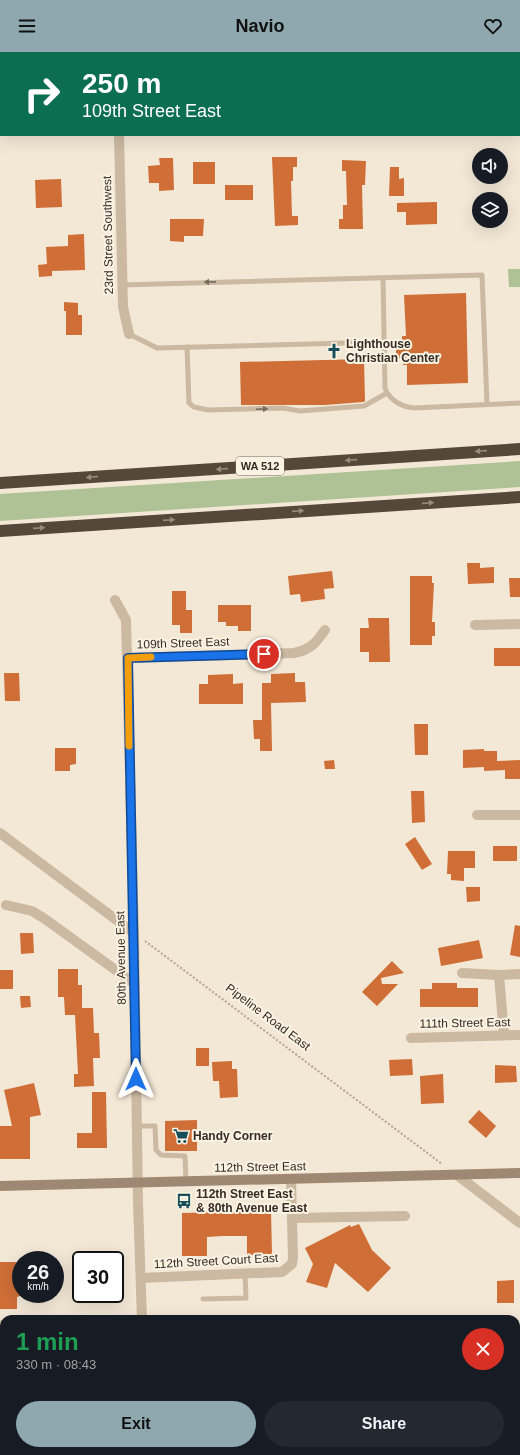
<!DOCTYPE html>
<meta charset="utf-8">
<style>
:root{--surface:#171b24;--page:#242831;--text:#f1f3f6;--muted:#9ea1a6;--accent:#8fa8af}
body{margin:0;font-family:Helvetica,sans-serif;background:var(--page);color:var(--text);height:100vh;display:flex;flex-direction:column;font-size:15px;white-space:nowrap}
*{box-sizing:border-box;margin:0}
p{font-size:13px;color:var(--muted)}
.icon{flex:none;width:22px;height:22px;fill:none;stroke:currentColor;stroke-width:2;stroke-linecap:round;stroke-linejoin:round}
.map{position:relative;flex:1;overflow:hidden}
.sheet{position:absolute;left:0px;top:1263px;width:520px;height:140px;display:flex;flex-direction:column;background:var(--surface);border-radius:12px 12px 0 0;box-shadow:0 4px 16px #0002}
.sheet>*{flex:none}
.top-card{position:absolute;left:0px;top:0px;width:520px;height:84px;box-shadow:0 4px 16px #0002;background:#0b6e4f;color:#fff;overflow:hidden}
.controls{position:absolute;left:472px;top:96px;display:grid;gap:8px}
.controls a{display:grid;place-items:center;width:36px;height:36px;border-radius:50%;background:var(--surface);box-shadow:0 4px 16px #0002;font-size:20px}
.speed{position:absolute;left:12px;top:1199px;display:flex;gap:8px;font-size:20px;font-weight:700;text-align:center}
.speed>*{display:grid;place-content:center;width:52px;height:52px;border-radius:50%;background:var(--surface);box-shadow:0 4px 16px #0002;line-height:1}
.speed small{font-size:10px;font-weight:400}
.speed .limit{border:2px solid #111;border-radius:6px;background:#fff;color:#111}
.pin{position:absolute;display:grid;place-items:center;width:34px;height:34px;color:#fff;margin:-17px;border:2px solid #fff;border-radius:50%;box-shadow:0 1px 4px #0007}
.me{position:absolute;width:44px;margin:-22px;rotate:0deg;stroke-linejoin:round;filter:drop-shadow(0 0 3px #0008)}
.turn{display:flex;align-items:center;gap:14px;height:84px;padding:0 16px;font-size:18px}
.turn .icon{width:52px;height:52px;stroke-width:2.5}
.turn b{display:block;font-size:28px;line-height:34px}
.round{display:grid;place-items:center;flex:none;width:42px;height:42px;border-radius:21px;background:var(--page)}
.head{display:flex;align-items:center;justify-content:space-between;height:68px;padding:0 16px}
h1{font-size:24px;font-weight:700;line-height:30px;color:#1e9e55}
.cta{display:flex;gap:8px;margin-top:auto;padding:8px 16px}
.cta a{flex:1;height:46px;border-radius:24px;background:var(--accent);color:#111;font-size:16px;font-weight:700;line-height:46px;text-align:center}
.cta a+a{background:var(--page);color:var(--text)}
header{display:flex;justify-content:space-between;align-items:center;height:52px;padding:0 16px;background:var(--accent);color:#111;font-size:18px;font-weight:700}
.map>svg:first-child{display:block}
.green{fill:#aec295}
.building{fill:#cf6e37}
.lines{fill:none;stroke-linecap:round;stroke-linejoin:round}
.path{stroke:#b7a38b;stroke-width:2;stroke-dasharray:2 2;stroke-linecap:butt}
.service{stroke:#cbb9a1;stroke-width:5}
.minor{stroke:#cbb9a1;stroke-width:10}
.secondary{stroke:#9f8873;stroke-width:10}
.motorway{stroke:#56473b;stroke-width:12}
.oneway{fill:#786b5d}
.oneway2{fill:#988b7e}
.route-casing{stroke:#114b97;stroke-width:10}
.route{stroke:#1a73e8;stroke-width:7}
.slow{stroke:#f59e0b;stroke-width:7}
.labels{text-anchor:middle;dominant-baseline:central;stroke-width:4;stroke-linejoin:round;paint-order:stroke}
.shield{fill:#faf2e2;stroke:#70675e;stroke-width:1}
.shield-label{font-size:11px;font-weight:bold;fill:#352c25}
.street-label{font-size:12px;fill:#352c25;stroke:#faf2e2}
.poi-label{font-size:12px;font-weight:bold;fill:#352c25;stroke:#faf2e2;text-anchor:start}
</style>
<header><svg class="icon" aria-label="menu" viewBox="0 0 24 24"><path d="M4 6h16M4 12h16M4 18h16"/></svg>Navio<svg class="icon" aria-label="heart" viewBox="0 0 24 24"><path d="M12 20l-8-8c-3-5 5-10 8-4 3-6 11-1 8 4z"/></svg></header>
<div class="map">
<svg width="520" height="1403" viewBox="0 0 520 1403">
<rect width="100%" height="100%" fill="#f3e8d6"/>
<!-- green -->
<g class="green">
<polygon points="508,217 520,217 520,235 509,235"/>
<polygon points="520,409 520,435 0,469 0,442"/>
</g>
<!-- building -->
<g class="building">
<polygon points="272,105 297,105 297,115 293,115 293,129 291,129 292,164 298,164 298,173 275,174"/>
<polygon points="159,106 173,106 174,138 159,139 159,131 149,131 148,114 160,113"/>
<polygon points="342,108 366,109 365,133 362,133 363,177 339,177 339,167 343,167 343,153 347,153 346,119 342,119"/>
<rect x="193" y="110" width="22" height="22"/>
<polygon points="390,115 399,115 399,127 404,126 404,144 389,144"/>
<polygon points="61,127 62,155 36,156 35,128"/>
<rect x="225" y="133" width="28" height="15"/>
<polygon points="437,150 437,172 406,173 406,160 397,160 397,151"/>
<polygon points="170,167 204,167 203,184 184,184 184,190 170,189"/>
<polygon points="84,182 85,218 52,219 52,224 39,225 38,213 47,212 46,195 68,194 68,183"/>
<polygon points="466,241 468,331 407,333 407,313 403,313 403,306 396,307 396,291 402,291 402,284 406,284 404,243"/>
<polygon points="64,250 78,251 78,263 82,263 82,283 66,283 66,259 64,259"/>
<polygon points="364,307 365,349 363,350 325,353 241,353 240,310"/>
<polygon points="467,511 480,511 480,516 494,515 494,531 468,532"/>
<polygon points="332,519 334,536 324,537 325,547 301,550 300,542 290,543 288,524"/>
<polygon points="410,524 432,524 432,531 434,531 432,570 435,570 435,584 432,584 432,593 410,593"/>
<polygon points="509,526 520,526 520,545 510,545"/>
<polygon points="172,539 186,539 186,558 192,558 192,581 180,581 180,573 172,573"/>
<polygon points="218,553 251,553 251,579 238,579 238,574 226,574 226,570 218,570"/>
<polygon points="368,566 389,566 390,610 369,610 369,600 360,600 360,576 369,576"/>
<rect x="494" y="596" width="26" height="18"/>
<polygon points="4,621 19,621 20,649 5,649"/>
<polygon points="295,621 295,630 305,630 306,650 271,651 272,699 260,699 260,687 254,687 253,668 262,668 262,631 271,631 271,622"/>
<polygon points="233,622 233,632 243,631 243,652 199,652 199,632 208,632 208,623"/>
<polygon points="414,672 428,672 428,703 415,703"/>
<polygon points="55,696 76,696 76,712 70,713 70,719 55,719"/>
<polygon points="484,697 484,699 497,699 497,709 520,708 520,727 505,727 505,718 484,719 484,715 463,716 463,698"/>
<polygon points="334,708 335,717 325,717 324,709"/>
<polygon points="411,739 424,739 425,770 412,771"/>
<polygon points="415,785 432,812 422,818 405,792"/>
<rect x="493" y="794" width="24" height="15"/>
<polygon points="448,799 475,799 475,816 464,816 464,829 451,828 451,822 447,822"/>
<polygon points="466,835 480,835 480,849 467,850"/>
<polygon points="515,873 520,874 520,905 510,903"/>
<polygon points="20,881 33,881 34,901 21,902"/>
<polygon points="479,888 483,906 441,914 438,896"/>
<polygon points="392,909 404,921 381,926 382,932 398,932 377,954 362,940"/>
<polygon points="58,917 78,917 78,933 82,933 82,956 93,956 94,981 99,981 100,1006 93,1006 94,1034 74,1035 74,1022 78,1022 75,963 65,963 64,945 58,945"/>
<rect x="0" y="918" width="13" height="19"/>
<polygon points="432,931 457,931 457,936 478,936 478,955 420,955 420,937 432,937"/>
<polygon points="20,944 30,944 31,955 21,956"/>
<rect x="196" y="996" width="13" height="18"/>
<polygon points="412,1007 413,1023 390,1024 389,1008"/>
<polygon points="232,1009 232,1017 237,1017 238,1045 220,1046 219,1029 213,1029 212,1010"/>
<polygon points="495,1013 516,1014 517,1030 495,1031"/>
<polygon points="443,1022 444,1051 421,1052 420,1024"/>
<polygon points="34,1031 41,1063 30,1065 30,1107 0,1107 0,1074 12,1074 4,1038"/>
<polygon points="92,1040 106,1040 107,1096 77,1096 77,1081 92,1081"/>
<polygon points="479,1058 496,1074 486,1086 468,1070"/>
<polygon points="197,1068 197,1099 165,1099 165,1069"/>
<polygon points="271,1159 272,1202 247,1203 247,1184 223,1184 207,1185 207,1204 182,1204 182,1161"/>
<polygon points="359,1172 372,1198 391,1216 368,1240 335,1211 327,1236 306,1230 313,1212 305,1196 350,1173 351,1175"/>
<polygon points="0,1210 16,1210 17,1231 20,1231 20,1244 17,1245 17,1257 0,1257"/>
<polygon points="514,1228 514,1251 497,1251 497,1229"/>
</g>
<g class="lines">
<!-- path -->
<polyline class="path" points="145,889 442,1112"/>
<!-- service -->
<g class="service">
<path d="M383,226L385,336C389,348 402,355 414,356L520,351"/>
<polyline points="122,233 482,223 487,352"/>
<polyline points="129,282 157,296 384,290"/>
<polyline points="187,295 189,351 194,355 208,358 283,356 300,359 364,354 387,341"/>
<polyline points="136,1074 155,1074 156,1098 161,1103 185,1104 186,1129"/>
<polyline points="203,1247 246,1246 245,1222"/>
<polyline points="0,1271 4,1272"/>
</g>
<!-- minor -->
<g class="minor">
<polyline points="118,0 118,1"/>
<polyline points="119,83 123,255 129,282"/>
<polyline points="115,548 126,568 134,881 138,1151 142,1267"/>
<polyline points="475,573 520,572"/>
<path d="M128,606L294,601C310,598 316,591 325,578"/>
<polyline points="477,763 520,763"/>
<polyline points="0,781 134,881"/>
<polyline points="6,853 32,859 45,867 135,932"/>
<polyline points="462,921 499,923"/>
<polyline points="504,983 499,923 520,922"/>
<polyline points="411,986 520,983"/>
<polyline points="457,1123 520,1171"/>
<polyline points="292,1166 405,1164"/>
<polyline points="141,1226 282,1220 292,1212 293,1206 291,1127"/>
<polyline points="144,1399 144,1403"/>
<polyline points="220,1399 229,1403"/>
</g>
<!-- secondary -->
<polyline class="secondary" points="0,1134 520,1121"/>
<!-- motorway -->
<g class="motorway">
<polyline points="0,431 520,397"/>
<polyline points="0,479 520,445"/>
</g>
</g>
<!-- one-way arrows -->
<defs><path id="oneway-solid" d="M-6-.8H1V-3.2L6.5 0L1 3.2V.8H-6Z"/></defs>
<g class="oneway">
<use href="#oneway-solid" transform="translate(210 230) rotate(179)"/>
<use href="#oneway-solid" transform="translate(262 357) rotate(-2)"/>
</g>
<g class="oneway2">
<use href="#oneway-solid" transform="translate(481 399) rotate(176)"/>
<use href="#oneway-solid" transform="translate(351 408) rotate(176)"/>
<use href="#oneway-solid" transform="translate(222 417) rotate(176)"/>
<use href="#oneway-solid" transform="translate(92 425) rotate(176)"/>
<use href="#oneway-solid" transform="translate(428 451) rotate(-4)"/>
<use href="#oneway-solid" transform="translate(298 459) rotate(-4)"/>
<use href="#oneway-solid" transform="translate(169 468) rotate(-4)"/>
<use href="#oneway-solid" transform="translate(39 476) rotate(-4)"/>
</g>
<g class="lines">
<defs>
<polyline id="route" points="136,1027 128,606 264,602"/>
</defs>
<!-- route casing -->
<use href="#route" class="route-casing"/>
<!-- route -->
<use href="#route" class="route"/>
<!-- slow -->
<polyline class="slow" points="129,694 128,606 151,605"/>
</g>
<!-- icons -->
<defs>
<symbol id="church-bare" viewBox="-9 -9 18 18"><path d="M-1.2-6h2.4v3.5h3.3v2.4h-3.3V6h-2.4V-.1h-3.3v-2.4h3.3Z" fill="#174d59" stroke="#faf2e2" stroke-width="2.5" paint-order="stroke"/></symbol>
<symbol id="supermarket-bare" viewBox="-9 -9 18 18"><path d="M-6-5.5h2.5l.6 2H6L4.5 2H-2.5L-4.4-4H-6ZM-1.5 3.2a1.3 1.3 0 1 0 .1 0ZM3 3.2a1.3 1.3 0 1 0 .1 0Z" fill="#174d59" stroke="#faf2e2" stroke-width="2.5" paint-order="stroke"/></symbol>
<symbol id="bus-bare" viewBox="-9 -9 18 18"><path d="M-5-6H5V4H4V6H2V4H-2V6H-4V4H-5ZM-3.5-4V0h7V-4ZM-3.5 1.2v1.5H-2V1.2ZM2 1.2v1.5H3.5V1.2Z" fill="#174d59" stroke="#faf2e2" stroke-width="2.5" paint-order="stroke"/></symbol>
</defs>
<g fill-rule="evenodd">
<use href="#church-bare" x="323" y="288" width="22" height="22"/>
<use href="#supermarket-bare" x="170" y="1073" width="22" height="22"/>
<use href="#bus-bare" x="173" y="1138" width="22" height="22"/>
</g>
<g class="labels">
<!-- shield labels -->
<rect class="shield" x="236" y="405" width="48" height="18" rx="3"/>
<g class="shield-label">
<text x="260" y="414">WA 512</text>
</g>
<!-- street labels -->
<g class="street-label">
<text transform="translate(108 183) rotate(-91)">23rd Street Southwest</text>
<text transform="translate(183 591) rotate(-2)">109th Street East</text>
<text transform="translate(121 906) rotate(-91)">80th Avenue East</text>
<text transform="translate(268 965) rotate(37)">Pipeline Road East</text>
<text transform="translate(465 971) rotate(-1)">111th Street East</text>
<text transform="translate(260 1115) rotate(-1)">112th Street East</text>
<text transform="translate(216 1209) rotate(-3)">112th Street Court East</text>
</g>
<!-- poi labels -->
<g class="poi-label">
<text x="346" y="292">Lighthouse<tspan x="346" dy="14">Christian Center</tspan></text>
<text x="193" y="1084">Handy Corner</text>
<text x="196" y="1142">112th Street East<tspan x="196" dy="14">&amp; 80th Avenue East</tspan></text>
</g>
</g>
</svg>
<div class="controls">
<a><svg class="icon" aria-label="sound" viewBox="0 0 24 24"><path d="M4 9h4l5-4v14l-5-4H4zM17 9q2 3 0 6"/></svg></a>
<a><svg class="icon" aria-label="layers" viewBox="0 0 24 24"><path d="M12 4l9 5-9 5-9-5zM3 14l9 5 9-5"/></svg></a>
</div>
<div class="speed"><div>26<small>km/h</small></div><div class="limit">30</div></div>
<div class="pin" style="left:264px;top:602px;background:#d93025"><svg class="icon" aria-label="arrive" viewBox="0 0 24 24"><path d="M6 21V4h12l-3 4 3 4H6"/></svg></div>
<svg class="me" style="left:136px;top:1027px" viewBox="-20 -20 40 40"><path d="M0-17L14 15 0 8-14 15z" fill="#1a73e8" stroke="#fff" stroke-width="4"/></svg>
<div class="top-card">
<div class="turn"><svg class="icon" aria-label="right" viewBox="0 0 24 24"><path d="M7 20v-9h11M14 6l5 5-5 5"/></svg><div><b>250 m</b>109th Street East</div></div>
</div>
<section class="sheet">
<div class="head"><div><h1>1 min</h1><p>330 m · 08:43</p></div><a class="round" style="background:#d93025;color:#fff"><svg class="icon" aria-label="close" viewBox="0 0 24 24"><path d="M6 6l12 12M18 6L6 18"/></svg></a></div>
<div class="cta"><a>Exit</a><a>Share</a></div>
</section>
</div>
